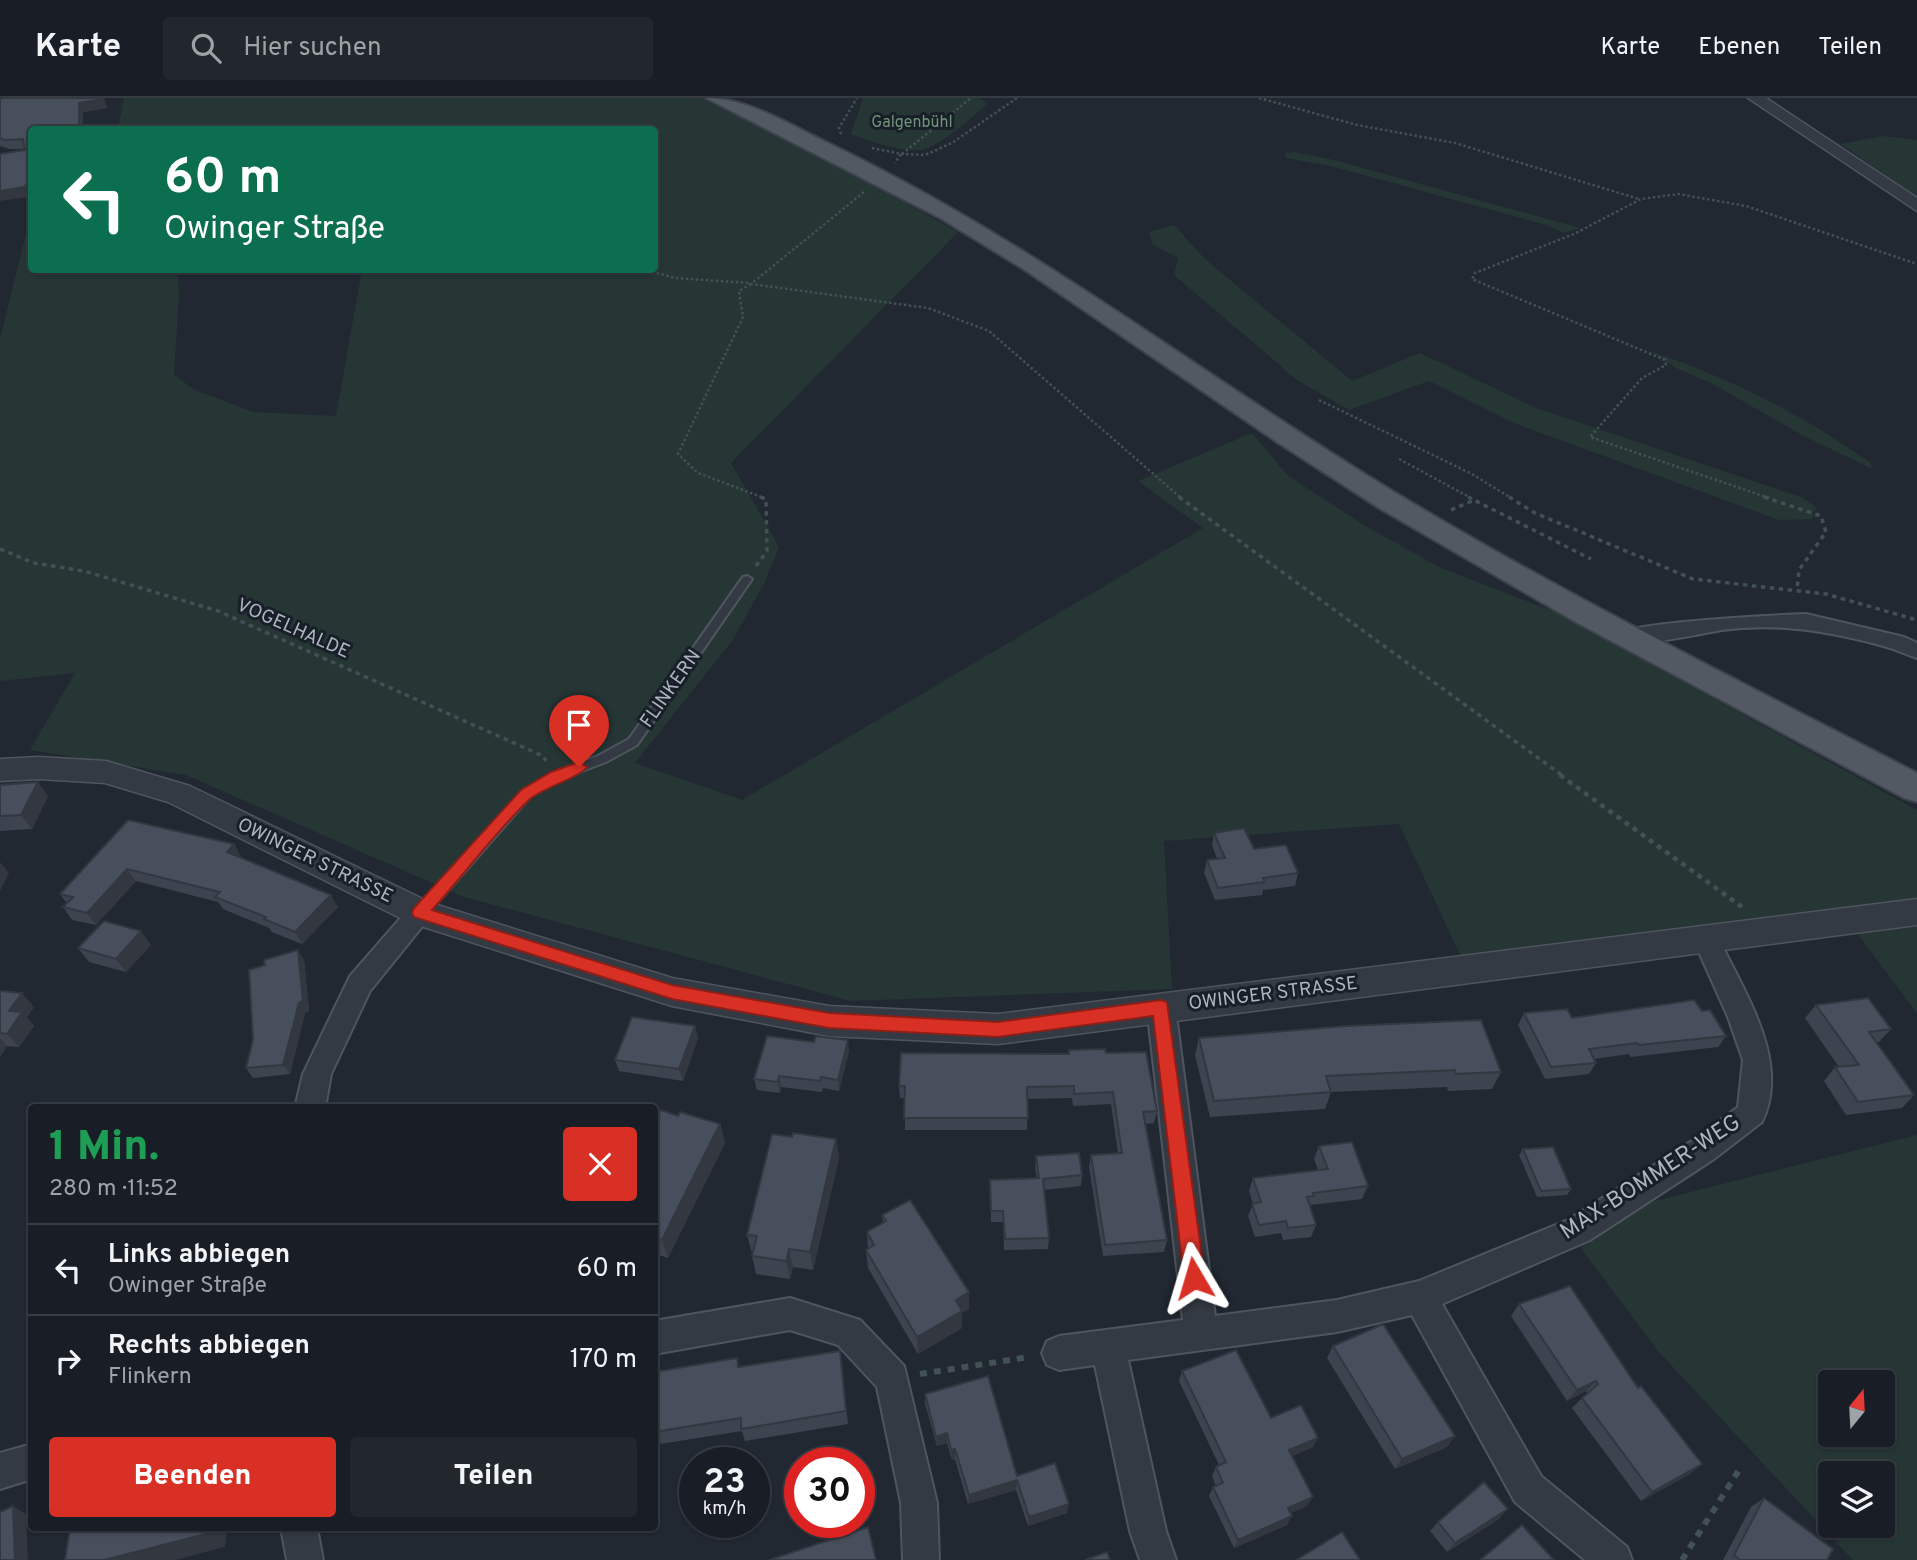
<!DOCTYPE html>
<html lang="de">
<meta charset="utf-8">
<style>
:root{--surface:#191e26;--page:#22272e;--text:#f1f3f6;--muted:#9fa2a7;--line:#373c43;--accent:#d93025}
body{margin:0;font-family:Overpass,sans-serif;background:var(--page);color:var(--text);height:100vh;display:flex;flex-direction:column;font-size:26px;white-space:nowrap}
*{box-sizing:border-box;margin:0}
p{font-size:23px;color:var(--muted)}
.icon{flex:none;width:38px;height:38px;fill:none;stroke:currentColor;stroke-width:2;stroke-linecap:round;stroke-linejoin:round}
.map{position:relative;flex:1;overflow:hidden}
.panel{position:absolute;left:28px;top:1006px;width:630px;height:427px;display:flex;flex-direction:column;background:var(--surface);border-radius:7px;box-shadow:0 2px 5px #0004,0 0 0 2px var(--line)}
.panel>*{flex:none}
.hud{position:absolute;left:28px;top:28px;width:630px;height:147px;border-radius:7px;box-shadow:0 2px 5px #0004,0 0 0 2px var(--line);background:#0b6e4f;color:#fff;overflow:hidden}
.needle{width:46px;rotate:18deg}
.buttons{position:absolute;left:1818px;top:1272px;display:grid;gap:14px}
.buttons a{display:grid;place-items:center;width:77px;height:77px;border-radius:7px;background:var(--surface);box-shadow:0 2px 5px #0004,0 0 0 2px var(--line);font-size:35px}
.speed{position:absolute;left:679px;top:1349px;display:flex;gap:14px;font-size:35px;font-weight:700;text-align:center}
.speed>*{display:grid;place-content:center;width:91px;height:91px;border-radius:50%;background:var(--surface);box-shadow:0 2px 5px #0004,0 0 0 2px var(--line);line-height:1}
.speed small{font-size:18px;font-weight:400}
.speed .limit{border:10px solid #d22;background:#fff;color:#111}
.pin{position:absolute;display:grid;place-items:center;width:60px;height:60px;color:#fff;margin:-72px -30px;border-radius:50% 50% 50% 0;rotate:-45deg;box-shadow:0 0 7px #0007}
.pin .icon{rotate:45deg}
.me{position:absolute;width:77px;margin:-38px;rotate:353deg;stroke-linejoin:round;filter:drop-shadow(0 0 5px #0008)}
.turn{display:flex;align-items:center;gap:24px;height:147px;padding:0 21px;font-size:32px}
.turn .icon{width:91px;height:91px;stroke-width:2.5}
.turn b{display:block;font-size:49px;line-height:60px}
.round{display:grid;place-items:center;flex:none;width:74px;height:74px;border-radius:7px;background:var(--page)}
.overview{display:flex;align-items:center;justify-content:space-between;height:119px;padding:0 21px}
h1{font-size:42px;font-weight:800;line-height:52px;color:#1e9e55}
.cta{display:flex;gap:14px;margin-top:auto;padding:14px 21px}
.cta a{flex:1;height:80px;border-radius:7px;background:var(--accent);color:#fff;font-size:28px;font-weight:800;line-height:80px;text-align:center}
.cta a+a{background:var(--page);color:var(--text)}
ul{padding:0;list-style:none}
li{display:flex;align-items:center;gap:21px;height:91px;padding:0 21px;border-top:2px solid var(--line)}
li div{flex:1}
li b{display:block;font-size:26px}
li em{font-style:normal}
header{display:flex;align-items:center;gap:42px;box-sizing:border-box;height:98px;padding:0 35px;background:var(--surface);border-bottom:2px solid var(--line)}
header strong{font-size:33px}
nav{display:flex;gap:38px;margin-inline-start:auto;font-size:24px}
.search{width:490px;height:63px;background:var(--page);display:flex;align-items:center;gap:18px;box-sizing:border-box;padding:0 24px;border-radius:7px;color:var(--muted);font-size:26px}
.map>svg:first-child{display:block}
.green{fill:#253635;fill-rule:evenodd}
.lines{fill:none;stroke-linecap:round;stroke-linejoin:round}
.service-casing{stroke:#4e555e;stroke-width:4}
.minor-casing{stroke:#4e555e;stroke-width:4}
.tertiary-casing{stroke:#4e555e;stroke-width:3}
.primary-casing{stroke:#3d434d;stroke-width:4}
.path-far3{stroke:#425153;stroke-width:2.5;stroke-dasharray:2.5 2.5;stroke-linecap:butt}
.path-far2{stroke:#425153;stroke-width:3.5;stroke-dasharray:4.5 4.5;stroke-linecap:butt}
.path-far1{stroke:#425153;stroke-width:4.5;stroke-dasharray:5 5;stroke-linecap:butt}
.path{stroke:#425153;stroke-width:6;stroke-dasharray:7 7;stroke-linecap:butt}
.service{fill:#343a43;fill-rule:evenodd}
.minor{fill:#343a43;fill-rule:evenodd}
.tertiary{fill:#343a43;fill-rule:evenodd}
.primary{fill:#525963;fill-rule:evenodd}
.wall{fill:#3d444f}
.shaded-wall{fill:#323740}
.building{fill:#474f5c;stroke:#323740;stroke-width:2}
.route{fill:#d93025;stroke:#8d1f18;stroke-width:2}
.labels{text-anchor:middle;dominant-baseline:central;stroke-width:6;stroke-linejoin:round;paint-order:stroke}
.far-park-label{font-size:16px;fill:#709478;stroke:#191f28}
.street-label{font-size:19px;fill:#adb5c0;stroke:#191f28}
.near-street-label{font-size:23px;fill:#adb5c0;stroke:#191f28}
</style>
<header>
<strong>Karte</strong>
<div class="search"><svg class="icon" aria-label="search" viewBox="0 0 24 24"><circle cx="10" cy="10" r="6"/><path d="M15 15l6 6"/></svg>Hier suchen</div>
<nav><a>Karte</a><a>Ebenen</a><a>Teilen</a></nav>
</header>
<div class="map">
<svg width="1917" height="1462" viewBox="0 0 1917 1462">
<rect width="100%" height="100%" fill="#212832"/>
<!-- green -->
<g class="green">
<polygon points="124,0 701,0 820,57 958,134 731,365 779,449 764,486 732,543 635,665 742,702 1203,430 1138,383 1252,335 1287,377 1362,426 1441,470 1553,513 1917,712 1917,808 1463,863 1399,726 1164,743 1172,891 851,903 464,799 186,677 30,652 75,575 0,583 0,241 31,115 32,172 177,172 179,194 174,277 195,292 253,314 336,318 362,172 654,172 654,32 118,31"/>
<path d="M863,0H980L987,6C973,18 938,51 920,52C898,53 871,44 851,36Z"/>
<polygon points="1883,38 1917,42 1917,99 1841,46"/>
<polygon points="1295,54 1334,62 1580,130 1564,135 1546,127 1331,68 1286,60 1285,55"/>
<polygon points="1174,127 1206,162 1352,283 1420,255 1536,310 1801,399 1816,409 1812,421 1779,422 1514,325 1429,283 1349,312 1297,282 1174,177 1178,160 1152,146 1149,134"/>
<path d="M1650,253C1730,280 1802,316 1871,365L1872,371L1802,337L1713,286L1676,270Z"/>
<polygon points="1917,829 1917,915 1857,835"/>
<path d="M1917,1037V1462H1853L1658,1253L1580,1149L1597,1141L1589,1132L1635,1108ZM1830,1284H1883V1337H1830ZM1830,1376H1883V1428H1830Z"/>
</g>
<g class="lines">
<defs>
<polygon id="service" points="747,478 752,481 637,647 606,664 561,681 530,699 425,819 415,819 414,815 415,811 522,693 553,675 598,658 629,641 743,479"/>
<g id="minor">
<path d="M1806,516L1904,539L1917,545V560C1907,557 1897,552 1887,549C1833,534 1778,524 1722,532C1703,535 1624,554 1613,538C1622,524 1781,517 1806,516Z"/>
<polygon points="420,805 429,808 433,815 370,893 331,976 325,1010 295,1010 303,976 350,878 411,808"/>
<path d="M1707,833L1716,836L1720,843C1745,896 1791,964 1762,1024L1714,1061L1590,1142L1442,1206L1541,1378L1627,1449L1632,1462H1585L1515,1404L1412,1217L1337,1234L1128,1262L1166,1433L1176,1462H1140L1130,1433L1095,1267L1059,1272L1047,1267L1042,1255L1047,1243L1059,1238L1183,1222L1147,909L1151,901L1161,898L1171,901L1175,909L1215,1218L1337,1202L1419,1183L1568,1122L1692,1043L1738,1009L1743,962L1728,919L1694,843L1698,836Z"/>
<polygon points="790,1200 860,1222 904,1268 937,1405 939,1462 903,1462 901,1405 877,1289 838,1247 790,1232 654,1256 654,1223"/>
<polygon points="32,1346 32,1381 0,1391 0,1355"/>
<polygon points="281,1430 317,1430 323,1462 287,1462"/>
</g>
<g id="tertiary">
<polygon points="1748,0 1766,0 1917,100 1917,113"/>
<polygon points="39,659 106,663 190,688 431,805 672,880 829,908 998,916 1917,801 1917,827 998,946 829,938 672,908 408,824 168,704 105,685 39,681 0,683 0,661"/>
</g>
<path id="primary" d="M706,0C748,0 790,27 828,45C1033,143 1207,281 1399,397C1567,498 1743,585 1917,675V704L1904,700L1574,523L1379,410L1277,344L1025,172L942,121Z"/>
</defs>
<!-- service casing -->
<use href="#service" class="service-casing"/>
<!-- minor casing -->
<use href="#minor" class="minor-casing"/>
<!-- tertiary casing -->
<use href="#tertiary" class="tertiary-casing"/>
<!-- primary casing -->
<use href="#primary" class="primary-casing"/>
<!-- path-far3 -->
<g class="path-far3">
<polyline points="1259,0 1357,27 1455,45 1639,101"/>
<polyline points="841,36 839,30 857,0"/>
<polyline points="872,50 901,56 895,65"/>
<polyline points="901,56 925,57 952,45 1017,0"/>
<polyline points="902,56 971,0"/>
<polyline points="864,94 751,186 928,210 989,233 1181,400"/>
<polyline points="647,172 675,180 750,185"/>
<polyline points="751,186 739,193 743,219 678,356 698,375 764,400"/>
<polyline points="1319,302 1472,376 1511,400"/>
<polyline points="1399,361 1471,400"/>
<polyline points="1769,400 1590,339 1642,280 1666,267 1665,262 1472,181 1475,175 1574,136 1641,101 1678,96 1746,108 1917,166"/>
</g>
<!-- path-far2 -->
<g class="path-far2">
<polyline points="1179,399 1563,678"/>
<polyline points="1468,399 1474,402"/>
<polyline points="1509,399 1535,415 1693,481 1826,496 1917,522"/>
<polyline points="1764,399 1821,418 1826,434 1799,472 1797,492"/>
<polyline points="1451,412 1474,402 1591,461"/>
<polyline points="0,451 34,465 84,473 218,513 543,658 546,663"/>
<polyline points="756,468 767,453 766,401 760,399"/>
</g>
<!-- path-far1 -->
<polyline class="path-far1" points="1560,677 1742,809"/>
<!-- path -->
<g class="path">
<polyline points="920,1276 1029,1259"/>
<polyline points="1682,1462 1739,1372"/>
</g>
<!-- service -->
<use href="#service" class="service"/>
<!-- minor -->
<use href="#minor" class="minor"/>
<!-- tertiary -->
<use href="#tertiary" class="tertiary"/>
<!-- primary -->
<use href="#primary" class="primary"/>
</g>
<!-- wall -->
<g class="wall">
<polygon points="0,0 107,10 83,14 32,32 32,95 29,99 24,51 9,51 0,48"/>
<polygon points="0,687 48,698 32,731 0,733"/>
<polygon points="128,722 234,746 241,759 338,809 302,846 272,834 269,830 223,811 218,804 136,783 96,827 72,822 63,809 67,805 60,796"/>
<polygon points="1214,735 1254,751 1298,775 1295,788 1263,792 1262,797 1215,802 1204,775 1207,762 1217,761 1212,747"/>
<polygon points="151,847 126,874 89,864 78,850"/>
<polygon points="304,862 309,913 305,915 290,976 253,980 246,970"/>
<polygon points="0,893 34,909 27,919 34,928 19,949 7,948 0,959"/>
<polygon points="1816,907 1891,931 1879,944 1877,944 1914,997 1902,1010 1846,1017 1824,983 1835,969 1839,969 1805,920"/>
<polygon points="1702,913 1726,938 1718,949 1631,959 1629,956 1594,961 1596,965 1589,976 1545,981 1518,927 1524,915 1572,920"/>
<polygon points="695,928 698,940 683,983 619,973 615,962"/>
<polygon points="1199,940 1501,974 1492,991 1448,993 1447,989 1331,994 1325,1011 1210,1019 1195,957"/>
<polygon points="1069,952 1106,955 1157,1013 1154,1025 1146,1026 1167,1142 1164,1154 1103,1158 1089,1069 1091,1057 1118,1055 1111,1006 1073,1008 1072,1000 1027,1001 1027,1032 905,1032 905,1000 900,1000 899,988 1069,956"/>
<polygon points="849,953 839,993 823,990 822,994 781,989 780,995 757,992 754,981"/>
<polygon points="678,1018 720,1026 725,1045 668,1160 656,1156 654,1159 654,1024"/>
<polygon points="792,1039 836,1041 839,1060 813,1172 793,1169 790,1181 756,1176 752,1158 753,1155 752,1155 747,1137"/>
<polygon points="1319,1048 1368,1088 1362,1101 1311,1107 1310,1108 1316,1127 1311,1139 1283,1142 1281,1135 1255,1139 1248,1118 1253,1106 1249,1093 1253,1080 1318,1072 1314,1061"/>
<polygon points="1523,1051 1571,1091 1567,1097 1537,1099 1519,1057"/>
<polygon points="1036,1058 1082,1077 1081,1088 1044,1092 1049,1140 1048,1151 1004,1152 1003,1124 991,1124 990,1082 1037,1080 1035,1070"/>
<polygon points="882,1117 969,1194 969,1211 962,1215 962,1230 918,1256 868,1170 866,1152 868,1151 867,1134 883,1125"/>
<polygon points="1519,1206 1638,1290 1702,1366 1690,1376 1641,1403 1572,1310 1587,1295 1586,1293 1567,1303 1511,1218"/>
<polygon points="1333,1248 1447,1349 1395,1371 1327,1260"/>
<polygon points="842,1267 848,1326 745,1343 742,1333 654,1347 654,1274 740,1269"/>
<polygon points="1182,1273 1271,1320 1318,1340 1313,1349 1292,1358 1307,1408 1291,1415 1287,1427 1234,1450 1209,1398 1213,1389 1216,1388 1212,1378 1216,1369 1219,1367 1179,1283"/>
<polygon points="925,1296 1017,1378 1067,1415 1028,1428 1016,1392 968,1406 955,1361 952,1362 947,1345 937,1348 925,1306"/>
<polygon points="1764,1400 1827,1462 1723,1462 1751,1409"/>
<polygon points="1499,1421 1447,1454 1430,1433 1438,1424"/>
</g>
<!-- shaded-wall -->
<g class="shaded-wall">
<polygon points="104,0 107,10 83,14 83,32 59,32 58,29 79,5"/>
<polygon points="32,84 32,95 29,99 0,103 0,93"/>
<polygon points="38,684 48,698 32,731 21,717"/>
<polygon points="234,746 241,759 234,766 227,754"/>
<polygon points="0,764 9,775 0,793"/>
<polygon points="127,771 136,783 96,827 87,815"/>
<polygon points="331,797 338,809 302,846 295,834"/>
<polygon points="141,833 151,847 126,874 116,861"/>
<polygon points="298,852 304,862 309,913 305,915 290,976 283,967"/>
<polygon points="22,895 34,909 27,919 34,928 19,949 7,936 9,913"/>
<polygon points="695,928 698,940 683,983 679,971"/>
<polygon points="0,940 7,948 0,959"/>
<polygon points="848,942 849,953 839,993 838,982"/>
<polygon points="779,978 781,989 780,995 778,984"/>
<polygon points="720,1026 725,1045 668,1160 662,1142"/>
<polygon points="836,1041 839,1060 813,1172 810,1154"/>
<polygon points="789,1151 793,1169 790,1181 786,1163"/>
<polygon points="969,1194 969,1211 962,1215 962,1230 918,1256 917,1239 956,1202"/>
<polygon points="840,1253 842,1267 848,1326 846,1313"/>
<polygon points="1596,1283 1586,1293 1567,1303 1577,1292"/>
<polygon points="947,1335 947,1345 937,1348 936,1339"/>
<polygon points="1455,1338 1447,1349 1395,1371 1402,1361"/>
<polygon points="1318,1340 1313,1349 1284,1362 1289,1352"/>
<polygon points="955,1351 955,1361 952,1362 951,1352"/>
<polygon points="1702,1366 1690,1376 1641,1403 1652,1394"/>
<polygon points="1017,1382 1016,1392 968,1406 969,1397"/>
<polygon points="1313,1399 1307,1408 1283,1418 1288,1410"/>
<polygon points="1069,1406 1067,1415 1028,1428 1029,1419"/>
<polygon points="13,1408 26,1416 28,1462 15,1462"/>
<polygon points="1508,1411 1499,1421 1447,1454 1455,1445"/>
<polygon points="1292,1418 1287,1427 1234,1450 1238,1442"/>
<polygon points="207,1430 227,1430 225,1449 175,1462 104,1462"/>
</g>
<!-- building -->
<g class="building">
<polygon points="0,0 102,0 103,1 79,5 79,27 58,29 60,32 32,32 32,84 27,86 24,89 0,93 0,56 25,52 23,41 5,42 0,40"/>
<polygon points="38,684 21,717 0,718 0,687"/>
<polygon points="128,722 234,746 227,754 331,797 295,834 264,821 266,819 215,799 220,794 127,771 87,815 63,809 73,799 60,796"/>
<polygon points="1244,730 1254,751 1286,747 1298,775 1263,780 1265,784 1218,790 1207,762 1225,760 1214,735"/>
<polygon points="104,823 141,833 116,861 78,850"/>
<polygon points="298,852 303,903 299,905 283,967 246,970 253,942 249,872 265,867 264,862"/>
<polygon points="0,893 22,895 9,913 22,914 7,936 0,935"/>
<polygon points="1868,900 1891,931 1869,934 1914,997 1858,1004 1835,969 1859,967 1816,907"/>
<polygon points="1694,902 1702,913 1710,912 1726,938 1639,947 1637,945 1589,951 1596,965 1551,969 1524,915 1567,911 1572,920"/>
<polygon points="632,919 695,928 679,971 615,962"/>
<polygon points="1481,922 1501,974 1456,976 1455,972 1326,978 1331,994 1214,1003 1199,940 1346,928"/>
<polygon points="767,938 814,944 816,938 848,942 838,982 821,979 820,983 779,978 778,984 754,981"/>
<polygon points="1105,951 1106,955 1146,954 1157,1013 1143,1014 1167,1142 1105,1147 1091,1057 1122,1055 1113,994 1074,996 1074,988 1027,989 1028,1020 904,1020 905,988 899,988 901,955 1069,956 1069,952"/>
<polygon points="661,1012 678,1018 680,1014 720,1026 662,1142 654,1140 654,1024"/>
<polygon points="793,1035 836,1041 810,1154 789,1151 786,1163 752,1158 757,1138 747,1137 772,1036 792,1039"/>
<polygon points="1352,1044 1368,1088 1313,1095 1314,1098 1307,1099 1316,1127 1288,1130 1286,1123 1259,1127 1252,1106 1261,1104 1253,1080 1328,1071 1319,1048"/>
<polygon points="1553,1049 1571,1091 1541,1093 1523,1051"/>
<polygon points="1079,1055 1082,1077 1043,1081 1049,1140 1005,1141 1003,1113 991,1113 990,1082 1039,1080 1036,1058"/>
<polygon points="910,1102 969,1194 956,1202 962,1213 917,1239 866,1152 874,1147 867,1134 886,1123 882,1117"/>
<polygon points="1570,1188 1638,1290 1641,1288 1702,1366 1652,1394 1582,1300 1598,1286 1596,1283 1577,1292 1519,1206"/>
<polygon points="1383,1226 1455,1338 1402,1361 1333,1248"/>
<polygon points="1236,1252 1271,1320 1301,1307 1318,1340 1289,1352 1313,1399 1288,1410 1292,1418 1238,1442 1213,1389 1223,1385 1216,1369 1226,1364 1182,1273"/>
<polygon points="840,1253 846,1313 741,1331 741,1320 654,1334 654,1274 737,1260 738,1269"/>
<polygon points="988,1278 1017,1378 1055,1365 1069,1406 1029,1419 1017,1382 969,1397 955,1351 951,1352 947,1335 936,1339 925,1296"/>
<polygon points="1484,1384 1508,1411 1455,1445 1438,1424"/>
<polygon points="1764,1400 1833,1451 1827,1462 1740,1462 1734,1457"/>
<polygon points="13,1408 15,1462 0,1462 0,1414"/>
<polygon points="1522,1427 1554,1462 1480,1462"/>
<polygon points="868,1429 876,1462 769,1462"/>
<polygon points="70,1430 207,1430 206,1436 104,1462 65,1462"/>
<polygon points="1342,1434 1360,1462 1296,1462"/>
<polygon points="1107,1454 1110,1462 1085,1462"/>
</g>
<!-- route -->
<path class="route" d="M579,664L587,669C579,680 544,689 530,701C495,734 465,776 432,812L672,887L829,915L998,924L1161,902L1167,904L1205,1180L1202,1187L1194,1190L1187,1187L1184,1180L1153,918L998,939L829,930L672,901L414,819L412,815L414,810L521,692L551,674Z"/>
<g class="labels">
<!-- far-park labels -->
<g class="far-park-label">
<text x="912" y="25">Galgenbühl</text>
</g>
<!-- street labels -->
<g class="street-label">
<text transform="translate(293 531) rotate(24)">VOGELHALDE</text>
<text transform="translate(671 591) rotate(-55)">FLINKERN</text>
<text transform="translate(315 763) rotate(26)">OWINGER STRASSE</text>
<text transform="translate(1273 896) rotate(-7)">OWINGER STRASSE</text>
</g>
<!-- near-street labels -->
<g class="near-street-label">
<text transform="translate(1651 1080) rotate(-33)">MAX-BOMMER-WEG</text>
</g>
</g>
</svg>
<div class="buttons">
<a><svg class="needle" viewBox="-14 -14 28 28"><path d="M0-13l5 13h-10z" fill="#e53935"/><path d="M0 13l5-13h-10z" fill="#9fa2a7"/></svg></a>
<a><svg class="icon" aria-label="layers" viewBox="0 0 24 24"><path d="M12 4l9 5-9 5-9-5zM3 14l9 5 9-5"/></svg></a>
</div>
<div class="speed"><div>23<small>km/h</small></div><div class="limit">30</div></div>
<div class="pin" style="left:579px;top:669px;background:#d93025"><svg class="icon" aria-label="arrive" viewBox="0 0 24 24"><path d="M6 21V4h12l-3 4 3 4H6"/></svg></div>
<svg class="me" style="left:1194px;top:1180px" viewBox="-20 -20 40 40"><path d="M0-17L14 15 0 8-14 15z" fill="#d93025" stroke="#fff" stroke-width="4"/></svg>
<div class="hud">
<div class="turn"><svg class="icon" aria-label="left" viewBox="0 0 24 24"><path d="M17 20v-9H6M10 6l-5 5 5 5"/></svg><div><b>60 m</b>Owinger Straße</div></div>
</div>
<section class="panel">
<div class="overview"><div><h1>1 Min.</h1><p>280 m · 11:52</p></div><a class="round" style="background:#d93025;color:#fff"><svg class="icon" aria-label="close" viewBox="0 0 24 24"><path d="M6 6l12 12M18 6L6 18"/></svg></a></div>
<ul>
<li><svg class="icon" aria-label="left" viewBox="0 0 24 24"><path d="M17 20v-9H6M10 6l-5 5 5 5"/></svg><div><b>Links abbiegen</b><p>Owinger Straße</p></div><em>60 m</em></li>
<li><svg class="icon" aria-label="right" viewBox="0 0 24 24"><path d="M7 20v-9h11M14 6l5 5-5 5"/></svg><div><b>Rechts abbiegen</b><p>Flinkern</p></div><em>170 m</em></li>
</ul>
<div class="cta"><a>Beenden</a><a>Teilen</a></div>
</section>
</div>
